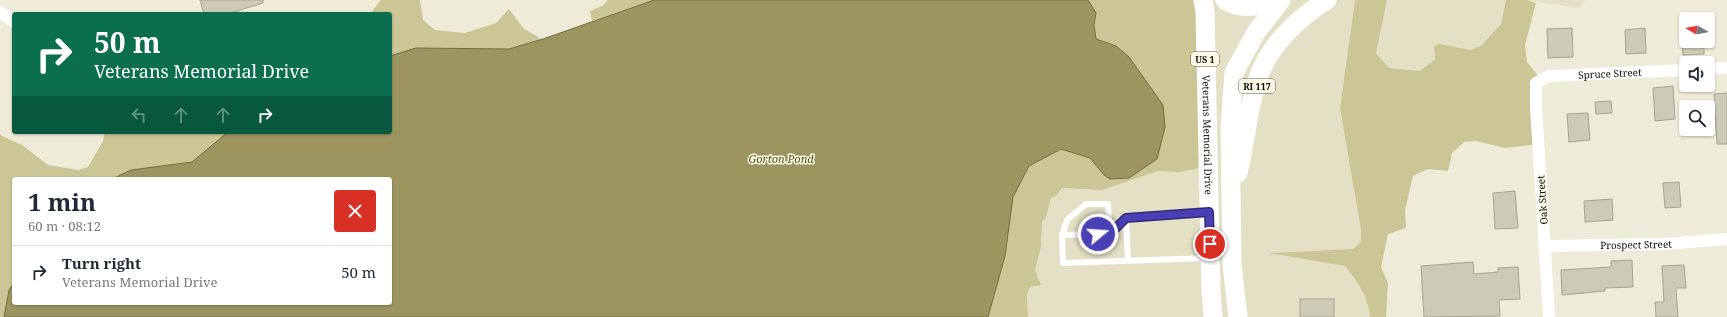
<!DOCTYPE html>
<meta charset="utf-8">
<style>
:root{--surface:#fff;--page:#f6f6f7;--text:#1f2937;--muted:#747a83;--line:#e0e1e3}
body{margin:0;font-family:"Noto Serif",serif;background:var(--page);color:var(--text);height:100vh;display:flex;flex-direction:column;font-size:15px;white-space:nowrap}
*{box-sizing:border-box;margin:0}
p{font-size:13px;color:var(--muted)}
.icon{flex:none;width:22px;height:22px;fill:none;stroke:currentColor;stroke-width:2;stroke-linecap:round;stroke-linejoin:round}
.map{position:relative;flex:1;overflow:hidden}
.sheet{position:absolute;left:12px;top:177px;width:380px;height:128px;display:flex;flex-direction:column;background:var(--surface);border-radius:4px;box-shadow:0 1px 3px #0004}
.sheet>*{flex:none}
.top-card{position:absolute;left:12px;top:12px;width:380px;height:122px;border-radius:4px;box-shadow:0 1px 3px #0004;background:#0b6e4f;color:#fff;overflow:hidden}
.needle{width:26px;rotate:279deg}
.fabs{position:absolute;left:1679px;top:12px;display:grid;gap:8px}
.fabs a{display:grid;place-items:center;width:36px;height:36px;border-radius:4px;background:var(--surface);box-shadow:0 1px 3px #0004;font-size:20px}
.pin{position:absolute;display:grid;place-items:center;width:34px;height:34px;color:#fff;margin:-17px;border:2px solid #fff;border-radius:50%;box-shadow:0 1px 4px #0007}
.me{position:absolute;width:44px;margin:-22px;rotate:72deg;stroke-linejoin:round;filter:drop-shadow(0 0 3px #0008)}
.turn{display:flex;align-items:center;gap:14px;height:84px;padding:0 16px;font-size:18px}
.turn .icon{width:52px;height:52px;stroke-width:2.5}
.turn b{display:block;font-size:28px;line-height:34px}
.lanes{display:flex;align-items:center;height:38px;padding:0 16px;background:#0003;justify-content:center;gap:20px;direction:ltr}
.lanes .off{opacity:.35}
.round{display:grid;place-items:center;flex:none;width:42px;height:42px;border-radius:4px;background:var(--page)}
.headline{display:flex;align-items:center;justify-content:space-between;height:68px;padding:0 16px}
h1{font-size:24px;font-weight:700;line-height:30px}
ul{padding:0;list-style:none}
li{display:flex;align-items:center;gap:12px;height:52px;padding:0 16px;border-top:1px solid var(--line)}
li div{flex:1}
li b{display:block;font-size:15px}
li em{font-style:normal}
.map>svg:first-child{display:block}
.built{fill:#e3e0c5}
.green{fill:#ccc596}
.water{fill:#9d9560;stroke:#726c46}
.building{fill:#cdcab8;stroke:#a7a493}
.lines{fill:none;stroke-linecap:round;stroke-linejoin:round}
.lane{stroke:#fff;stroke-width:6}
.street{stroke:#fff;stroke-width:12}
.primary{stroke:#fff;stroke-width:19}
.route-casing{stroke:#302a76;stroke-width:10}
.route{stroke:#4a40b6;stroke-width:7}
.labels{text-anchor:middle;dominant-baseline:central;stroke-width:3;stroke-linejoin:round;paint-order:stroke}
.shield{fill:#fbf9e6;stroke:#56544b;stroke-width:1}
.shield-label{font-size:9px;font-weight:bold;fill:#0f0e08}
.street-label{font-size:10px;fill:#0f0e08;stroke:#fbf9e6}
.water-label{font-size:11px;font-style:italic;fill:#59500f;stroke:#fbf9e6}
</style>
<div class="map">
<svg width="1727" height="317" viewBox="0 0 1727 317">
<rect width="100%" height="100%" fill="#eeebd8"/>
<!-- built -->
<g class="built">
<polygon points="1200,0 1355,0 1340,108 1361,230 1361,242 1353,249 1271,253 1345,266 1361,288 1370,306 1370,317 1028,317 1027,294 1041,246 1042,222 1046,217 1051,197 1056,196 1062,188 1102,190 1158,171 1179,172"/>
<polygon points="1387,0 1506,0 1501,24 1482,45 1471,50 1439,44 1434,46 1435,59 1420,71 1389,68 1376,52"/>
<polygon points="1527,0 1585,0 1579,8"/>
</g>
<!-- green -->
<g class="green">
<polygon points="381,0 420,0 423,20 435,30 465,33 496,23 509,9 524,29 537,36 540,40 509,49 416,48 390,56 390,14 370,14"/>
<polygon points="608,0 653,0 592,21 590,11 602,6"/>
<polygon points="1088,0 1200,0 1209,166 1179,172 1158,171 1102,190 1062,188 1056,196 1051,198 1046,217 1042,222 1041,246 1035,270 1041,285 1030,287 1027,294 1028,317 988,317 1005,256 1013,197 1029,166 1061,149 1090,158 1104,175 1163,105 1129,57 1116,46 1095,39 1094,25 1096,13"/>
<path d="M1355,0H1387L1376,53L1389,68L1420,71L1435,59L1434,46L1439,44L1471,50L1482,45L1501,24L1506,0H1527L1536,3L1525,45L1527,62L1539,77L1537,144L1505,148L1476,141L1464,142L1452,153L1448,171L1428,169L1413,176L1405,210L1406,228L1388,234L1381,267L1388,283L1386,317H1370C1369,296 1357,282 1345,266L1269,253L1353,249L1361,242V230L1340,108Z"/>
<polygon points="105,132 228,132 192,162 131,170 112,179 14,179 14,283 9,290 4,317 0,317 0,133 2,136 22,145 48,165 78,170 88,167 103,141"/>
</g>
<!-- water -->
<polygon class="water" points="654,0 1088,0 1096,13 1094,25 1096,39 1116,46 1129,57 1163,105 1165,127 1157,159 1129,178 1110,179 1104,175 1090,158 1061,149 1029,166 1013,197 1005,256 988,317 4,317 9,290 14,283 14,303 390,303 390,179 112,179 131,170 192,162 228,132 390,132 390,56 416,48 509,49 543,39"/>
<!-- building -->
<g class="building">
<polygon points="200,0 263,0 263,3 227,14 204,14"/>
<polygon points="1572,28 1573,57 1548,58 1547,29"/>
<polygon points="1645,28 1646,53 1626,54 1625,30"/>
<polygon points="1682,41 1704,41 1704,54 1683,55"/>
<polygon points="1673,86 1675,119 1655,121 1653,88"/>
<polygon points="1727,93 1727,144 1717,144 1714,94"/>
<polygon points="1611,101 1612,113 1596,114 1595,102"/>
<polygon points="1588,113 1590,140 1569,142 1567,114"/>
<polygon points="1679,182 1681,207 1665,208 1663,183"/>
<polygon points="1515,191 1518,228 1495,229 1493,193"/>
<polygon points="1612,199 1613,220 1585,222 1584,201"/>
<polygon points="1632,260 1633,287 1605,288 1605,291 1562,295 1561,270 1611,267 1611,261"/>
<polygon points="1473,262 1474,274 1498,272 1498,268 1518,267 1520,299 1499,300 1500,316 1424,317 1421,266"/>
<polygon points="1684,265 1686,288 1676,288 1678,317 1656,317 1655,302 1664,302 1662,266"/>
<rect x="1300" y="299" width="34" height="18"/>
</g>
<g class="lines">
<!-- lane -->
<g class="lane">
<polyline points="1208,212 1126,218 1110,234 1062,235 1063,263 1208,258"/>
<polyline points="1126,218 1128,261"/>
<polyline points="1062,235 1067,220 1086,204 1108,204 1110,234"/>
</g>
<!-- street -->
<g class="street">
<polyline points="0,12 14,22"/>
<polyline points="1708,68 1727,68"/>
<path id="s1" d="M1545,246L1665,244L1727,239"/>
<path id="s2" d="M1549,317L1536,107V83L1549,76L1686,70"/>
</g>
<!-- primary -->
<g class="primary">
<path id="s3" d="M1203,0L1205,12L1211,291L1213,317"/>
<path d="M1225,0C1240,10 1261,7 1278,0"/>
<path d="M1238,173C1246,141 1249,97 1262,68C1275,40 1301,16 1327,0"/>
<polyline points="1238,317 1232,264 1230,128 1234,73 1255,34 1281,0"/>
</g>
</g>
<g class="lines">
<defs>
<polyline id="route" points="1098,234 1110,234 1126,218 1209,212 1210,244"/>
</defs>
<!-- route casing -->
<use href="#route" class="route-casing"/>
<!-- route -->
<use href="#route" class="route"/>
</g>
<g class="labels">
<!-- shield labels -->
<g class="shield">
<rect x="1191" y="52" width="28" height="14" rx="3"/>
<rect x="1239" y="79" width="36" height="14" rx="3"/>
</g>
<g class="shield-label">
<text x="1205" y="59">US 1</text>
<text x="1257" y="86">RI 117</text>
</g>
<!-- street labels -->
<g class="street-label">
<text stroke="none"><textPath href="#s2" startOffset="310">Spruce Street</textPath></text>
<text stroke="none"><textPath href="#s3" startOffset="135">Veterans Memorial Drive</textPath></text>
<text transform="translate(1542 200) rotate(-94)">Oak Street</text>
<text stroke="none"><textPath href="#s1" startOffset="91">Prospect Street</textPath></text>
</g>
<!-- water labels -->
<g class="water-label">
<text x="781" y="158">Gorton Pond</text>
</g>
</g>
</svg>
<div class="fabs">
<a><svg class="needle" viewBox="-14 -14 28 28"><path d="M0-13l5 13h-10z" fill="#e53935"/><path d="M0 13l5-13h-10z" fill="#747a83"/></svg></a>
<a><svg class="icon" aria-label="sound" viewBox="0 0 24 24"><path d="M4 9h4l5-4v14l-5-4H4zM17 9q2 3 0 6"/></svg></a>
<a><svg class="icon" aria-label="search" viewBox="0 0 24 24"><circle cx="10" cy="10" r="6"/><path d="M15 15l6 6"/></svg></a>
</div>
<div class="pin" style="left:1210px;top:244px;background:#d93025"><svg class="icon" aria-label="arrive" viewBox="0 0 24 24"><path d="M6 21V4h12l-3 4 3 4H6"/></svg></div>
<svg class="me" style="left:1098px;top:234px" viewBox="-20 -20 40 40"><circle r="17" fill="#4a40b6" stroke="#fff" stroke-width="3"/><path d="M0-11L8 9 0 5-8 9z" fill="#fff"/></svg>
<div class="top-card">
<div class="turn"><svg class="icon" aria-label="right" viewBox="0 0 24 24"><path d="M7 20v-9h11M14 6l5 5-5 5"/></svg><div><b>50 m</b>Veterans Memorial Drive</div></div>
<div class="lanes"><svg class="icon off" aria-label="left" viewBox="0 0 24 24"><path d="M17 20v-9H6M10 6l-5 5 5 5"/></svg><svg class="icon off" aria-label="ahead" viewBox="0 0 24 24"><path d="M12 20V5M6 11l6-6 6 6"/></svg><svg class="icon off" aria-label="ahead" viewBox="0 0 24 24"><path d="M12 20V5M6 11l6-6 6 6"/></svg><svg class="icon" aria-label="right" viewBox="0 0 24 24"><path d="M7 20v-9h11M14 6l5 5-5 5"/></svg></div>
</div>
<section class="sheet">
<div class="headline"><div><h1>1 min</h1><p>60 m · 08:12</p></div><a class="round" style="background:#d93025;color:#fff"><svg class="icon" aria-label="close" viewBox="0 0 24 24"><path d="M6 6l12 12M18 6L6 18"/></svg></a></div>
<ul>
<li><svg class="icon" aria-label="right" viewBox="0 0 24 24"><path d="M7 20v-9h11M14 6l5 5-5 5"/></svg><div><b>Turn right</b><p>Veterans Memorial Drive</p></div><em>50 m</em></li>
</ul>
</section>
</div>
